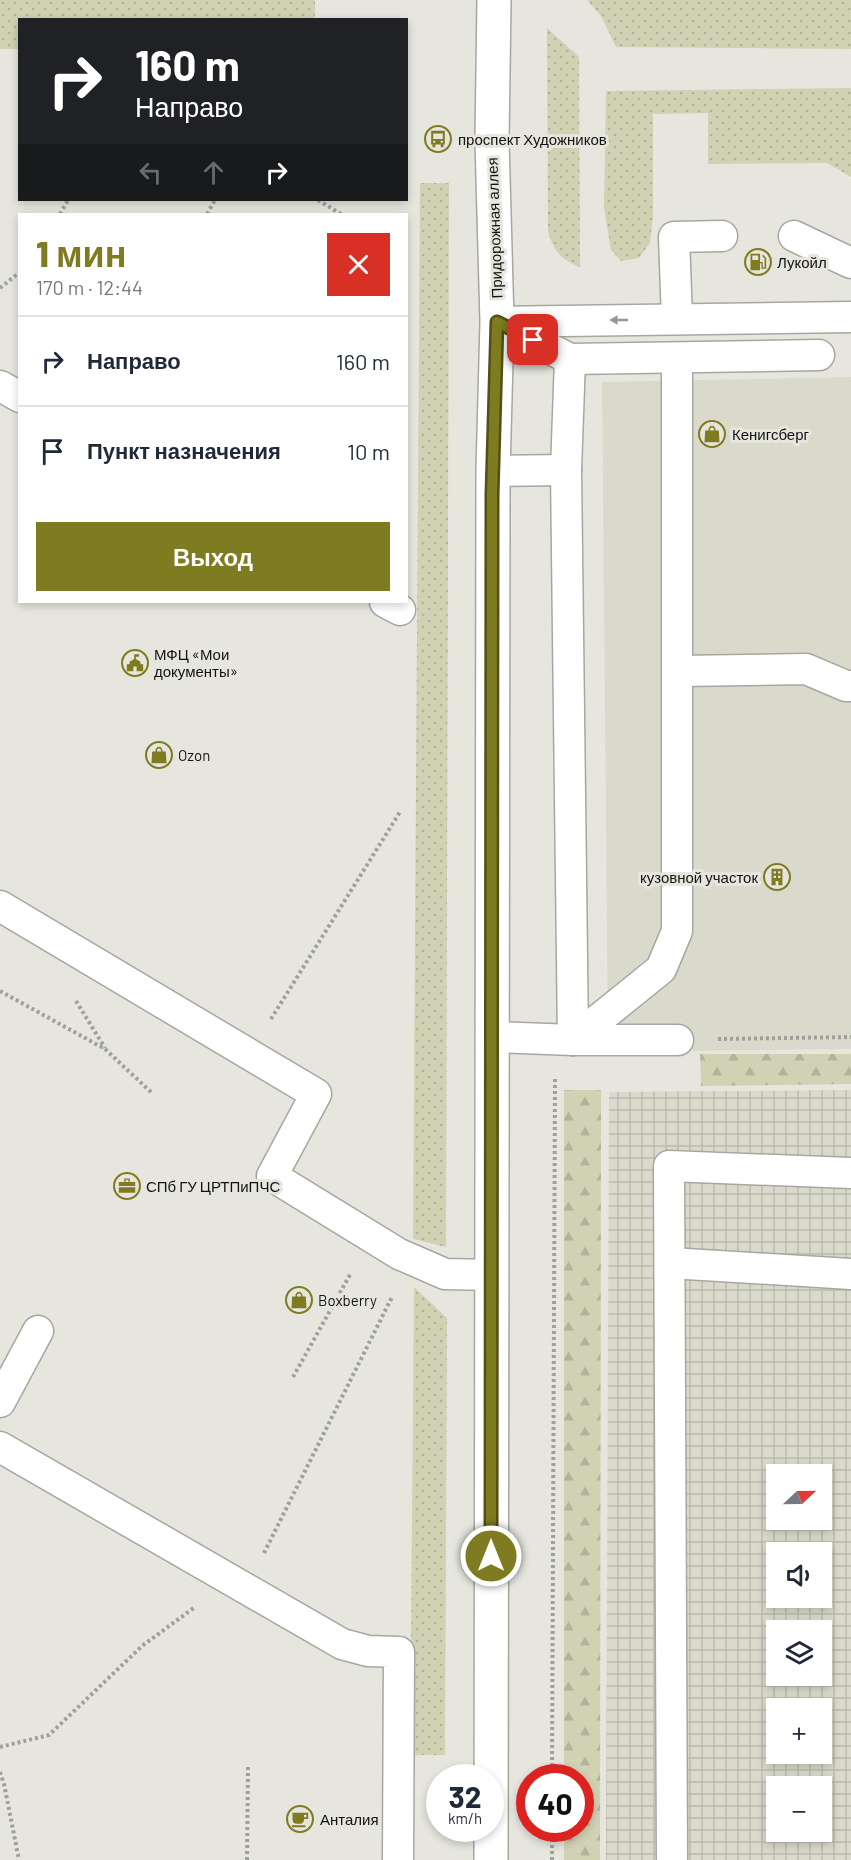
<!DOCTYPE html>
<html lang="ru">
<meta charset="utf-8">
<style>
:root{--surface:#fff;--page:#f2f2f3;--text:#1f2937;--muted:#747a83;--line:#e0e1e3;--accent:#7e7b21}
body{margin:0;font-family:Barlow,sans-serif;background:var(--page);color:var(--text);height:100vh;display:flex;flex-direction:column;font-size:22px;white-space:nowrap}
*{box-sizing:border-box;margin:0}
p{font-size:20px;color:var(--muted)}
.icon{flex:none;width:33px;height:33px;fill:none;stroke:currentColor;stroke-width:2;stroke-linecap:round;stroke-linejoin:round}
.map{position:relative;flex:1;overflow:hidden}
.details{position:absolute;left:18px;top:213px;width:390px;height:390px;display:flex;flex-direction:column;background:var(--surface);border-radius:0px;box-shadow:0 3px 9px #0003}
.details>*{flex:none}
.guide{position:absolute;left:18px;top:18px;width:390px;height:183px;border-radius:0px;box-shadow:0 3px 9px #0003;background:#202124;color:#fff;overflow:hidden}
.needle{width:39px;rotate:68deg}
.buttons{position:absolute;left:766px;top:1464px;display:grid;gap:12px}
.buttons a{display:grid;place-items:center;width:66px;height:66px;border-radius:0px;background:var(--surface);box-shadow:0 3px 9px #0003;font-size:30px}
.speed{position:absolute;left:426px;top:1764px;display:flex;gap:12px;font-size:30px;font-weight:700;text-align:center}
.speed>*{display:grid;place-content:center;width:78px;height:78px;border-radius:50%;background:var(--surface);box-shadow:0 3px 9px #0003;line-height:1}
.speed small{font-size:15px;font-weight:400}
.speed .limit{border:9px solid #d22;background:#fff;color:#111}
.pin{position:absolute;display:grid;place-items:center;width:51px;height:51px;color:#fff;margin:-26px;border-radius:12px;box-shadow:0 3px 9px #0006}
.me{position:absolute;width:66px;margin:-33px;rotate:0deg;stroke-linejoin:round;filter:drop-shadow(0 0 4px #0008)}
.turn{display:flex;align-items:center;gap:21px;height:126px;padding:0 18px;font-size:27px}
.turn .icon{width:78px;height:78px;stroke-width:2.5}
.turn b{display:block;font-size:42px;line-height:51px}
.lanes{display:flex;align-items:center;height:57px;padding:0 18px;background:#0003;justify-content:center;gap:30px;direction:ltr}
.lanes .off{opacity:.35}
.round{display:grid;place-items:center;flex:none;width:63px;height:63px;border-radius:0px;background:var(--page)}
.head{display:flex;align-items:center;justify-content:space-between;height:102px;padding:0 18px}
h1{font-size:36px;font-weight:800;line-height:45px;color:var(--accent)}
.action{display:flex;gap:12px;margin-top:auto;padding:12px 18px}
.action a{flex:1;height:69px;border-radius:0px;background:var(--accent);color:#fff;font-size:24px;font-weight:800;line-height:69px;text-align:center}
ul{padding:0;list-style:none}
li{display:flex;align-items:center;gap:18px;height:90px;padding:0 18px;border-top:2px solid var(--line)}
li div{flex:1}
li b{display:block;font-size:22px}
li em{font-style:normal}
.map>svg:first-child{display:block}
.built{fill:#dadacc}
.industrial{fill:url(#industrial-grid);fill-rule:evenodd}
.grass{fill:url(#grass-dots)}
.forest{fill:url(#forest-firs)}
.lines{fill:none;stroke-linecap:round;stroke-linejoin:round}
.lane-casing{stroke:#a7a7a1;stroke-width:33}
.secondary-casing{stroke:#a7a7a1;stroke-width:36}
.path{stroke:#a0a09a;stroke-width:4;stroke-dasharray:3 3;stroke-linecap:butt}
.lane{stroke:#fff;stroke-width:30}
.secondary{stroke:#fff;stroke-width:33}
.oneway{fill:#959594}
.route-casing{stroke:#525015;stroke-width:15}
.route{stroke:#7e7b21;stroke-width:10}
.labels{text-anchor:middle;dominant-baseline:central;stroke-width:6;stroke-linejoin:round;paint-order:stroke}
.poi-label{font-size:15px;fill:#131311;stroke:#e6e6df;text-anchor:start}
.street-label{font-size:15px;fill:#131311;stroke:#e6e6df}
</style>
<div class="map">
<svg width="851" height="1860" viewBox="0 0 851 1860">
<defs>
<pattern id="industrial-grid" width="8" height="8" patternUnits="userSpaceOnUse" patternTransform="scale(1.5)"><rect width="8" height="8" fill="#dadacc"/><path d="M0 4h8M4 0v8" fill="none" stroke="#babaae"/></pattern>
<pattern id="grass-dots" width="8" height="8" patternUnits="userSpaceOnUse" patternTransform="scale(1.5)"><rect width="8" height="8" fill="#d1d1b3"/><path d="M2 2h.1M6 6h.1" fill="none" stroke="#b3b399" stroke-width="1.8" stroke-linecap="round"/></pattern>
<pattern id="forest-firs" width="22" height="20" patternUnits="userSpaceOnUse" patternTransform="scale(1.5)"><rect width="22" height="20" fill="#d1d1b3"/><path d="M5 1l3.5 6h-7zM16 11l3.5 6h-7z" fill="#b3b399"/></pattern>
</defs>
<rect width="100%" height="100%" fill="#e6e6df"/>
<!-- built -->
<polygon class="built" points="851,377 851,1049 608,1052 602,382"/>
<!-- industrial -->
<path class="industrial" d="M851,1090V1860H606L609,1092ZM777,1474H822V1520H777ZM777,1552H822V1598H777ZM777,1630H822V1676H777ZM777,1708H822V1754H777ZM777,1786H822V1832H777Z"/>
<!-- grass -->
<g class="grass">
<polygon points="0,0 315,0 315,19 20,20 19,49 0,49"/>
<polygon points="587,0 851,0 851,49 616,47 601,16"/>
<path d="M547,28L579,57L580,267C560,259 555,252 548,232Z"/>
<polygon points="851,88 851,177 827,163 708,164 708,113 653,114 653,216 650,243 639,258 621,261 611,250 604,208 606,91"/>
<polygon points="420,183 449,183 446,1247 413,1239"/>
<polygon points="414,1287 447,1318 445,1755 410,1755"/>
</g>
<!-- forest -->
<g class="forest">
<polygon points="700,1054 851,1054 851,1084 701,1086"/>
<polygon points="564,1090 601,1090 600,1860 564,1860 564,1829 580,1828 580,1778 564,1777"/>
</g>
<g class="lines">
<defs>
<g id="lane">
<polyline points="794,236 851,263"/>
<polyline points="677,319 674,237 722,236"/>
<polyline points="497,322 851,317"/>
<polyline points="500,323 570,359 819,355"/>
<polyline points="0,386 20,397"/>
<polyline points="493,471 566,470"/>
<polyline points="385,602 400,610"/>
<polyline points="679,671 806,669 846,686 851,686"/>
<polyline points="0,906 316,1094 272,1176 399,1254 445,1274 492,1275"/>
<polyline points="492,1037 573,1040 566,470 570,359"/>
<polyline points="573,1040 661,969 677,931 677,358"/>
<polyline points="573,1040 678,1040"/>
<polyline points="670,1263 851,1274"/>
<polyline points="0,1402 38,1331"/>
<polyline points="0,1447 342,1644 368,1651 399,1652 398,1860"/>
<polyline points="672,1860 669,1166 851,1173"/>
</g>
<polyline id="secondary" points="491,1860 493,471 497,322 492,141 494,0"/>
</defs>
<!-- lane casing -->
<use href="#lane" class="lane-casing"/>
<!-- secondary casing -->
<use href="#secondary" class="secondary-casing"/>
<!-- path -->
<g class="path">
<polyline points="318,200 341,214"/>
<polyline points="60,214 68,200"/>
<polyline points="207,214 215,200"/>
<polyline points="0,288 20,272"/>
<polyline points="0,991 105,1049 152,1093"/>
<polyline points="76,1001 105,1048"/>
<polyline points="271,1019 400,812"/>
<polyline points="718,1039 851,1037"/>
<polyline points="293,1377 351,1273"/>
<polyline points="264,1553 392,1297"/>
<polyline points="0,1747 49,1735 142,1646 195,1607"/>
<polyline points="0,1772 4,1784 19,1860"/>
<polyline points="552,1778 555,1079"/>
<polyline points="247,1860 248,1766"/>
<polyline points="552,1860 552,1828"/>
</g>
<!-- lane -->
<use href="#lane" class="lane"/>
<!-- secondary -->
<use href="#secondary" class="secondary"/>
</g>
<!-- one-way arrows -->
<defs><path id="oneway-solid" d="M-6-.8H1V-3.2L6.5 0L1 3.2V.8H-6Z" transform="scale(1.5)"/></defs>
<use class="oneway" href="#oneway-solid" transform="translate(619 320) rotate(180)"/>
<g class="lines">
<defs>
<polyline id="route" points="491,1556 492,495 497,322 533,340"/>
</defs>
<!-- route casing -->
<use href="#route" class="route-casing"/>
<!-- route -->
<use href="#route" class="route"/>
</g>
<!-- icons -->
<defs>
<symbol id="bus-ring" viewBox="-11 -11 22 22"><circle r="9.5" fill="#e6e6df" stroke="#7e7b21" stroke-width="1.5"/><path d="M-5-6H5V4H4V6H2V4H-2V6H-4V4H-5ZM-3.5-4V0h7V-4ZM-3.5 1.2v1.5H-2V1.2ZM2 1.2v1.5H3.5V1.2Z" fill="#7e7b21"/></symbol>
<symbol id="fuel-ring" viewBox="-11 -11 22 22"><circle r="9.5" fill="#e6e6df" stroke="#7e7b21" stroke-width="1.5"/><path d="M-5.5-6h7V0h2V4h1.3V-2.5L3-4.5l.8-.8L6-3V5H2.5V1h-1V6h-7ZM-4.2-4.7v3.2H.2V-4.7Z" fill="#7e7b21"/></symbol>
<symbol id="shop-ring" viewBox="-11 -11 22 22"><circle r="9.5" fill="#e6e6df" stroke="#7e7b21" stroke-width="1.5"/><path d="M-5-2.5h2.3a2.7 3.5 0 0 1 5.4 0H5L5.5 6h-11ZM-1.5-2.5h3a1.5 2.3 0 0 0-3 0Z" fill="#7e7b21"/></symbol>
<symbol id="civic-ring" viewBox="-11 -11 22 22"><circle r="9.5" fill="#e6e6df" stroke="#7e7b21" stroke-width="1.5"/><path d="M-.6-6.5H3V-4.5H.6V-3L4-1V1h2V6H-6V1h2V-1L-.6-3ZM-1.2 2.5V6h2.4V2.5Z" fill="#7e7b21"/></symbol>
<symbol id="building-ring" viewBox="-11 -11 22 22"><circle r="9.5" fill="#e6e6df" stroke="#7e7b21" stroke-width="1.5"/><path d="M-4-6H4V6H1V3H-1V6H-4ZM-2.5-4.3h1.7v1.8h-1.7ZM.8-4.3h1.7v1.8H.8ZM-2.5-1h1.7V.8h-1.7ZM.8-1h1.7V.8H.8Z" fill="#7e7b21"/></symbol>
<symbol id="office-ring" viewBox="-11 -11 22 22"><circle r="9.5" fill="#e6e6df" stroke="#7e7b21" stroke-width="1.5"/><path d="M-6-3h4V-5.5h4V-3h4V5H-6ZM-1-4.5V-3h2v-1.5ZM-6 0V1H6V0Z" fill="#7e7b21"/></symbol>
<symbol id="cafe-ring" viewBox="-11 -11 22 22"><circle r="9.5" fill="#e6e6df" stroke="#7e7b21" stroke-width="1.5"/><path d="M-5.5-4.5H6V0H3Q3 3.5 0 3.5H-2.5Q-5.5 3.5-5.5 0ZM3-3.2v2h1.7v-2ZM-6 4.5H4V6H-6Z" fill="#7e7b21"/></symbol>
</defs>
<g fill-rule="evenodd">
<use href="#bus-ring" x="423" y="124" width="30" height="30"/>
<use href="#fuel-ring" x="743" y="247" width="30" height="30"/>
<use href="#shop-ring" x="697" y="419" width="30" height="30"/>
<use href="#civic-ring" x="120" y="648" width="30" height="30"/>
<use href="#shop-ring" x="144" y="740" width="30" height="30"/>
<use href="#building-ring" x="762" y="862" width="30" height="30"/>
<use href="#office-ring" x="112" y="1171" width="30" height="30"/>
<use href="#shop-ring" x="284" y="1285" width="30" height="30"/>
<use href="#cafe-ring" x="285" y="1804" width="30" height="30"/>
</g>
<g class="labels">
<!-- poi labels -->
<g class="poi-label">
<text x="458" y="139">проспект Художников</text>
<text x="777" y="262">Лукойл</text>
<text x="732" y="434">Кенигсберг</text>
<text x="154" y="654">МФЦ «Мои<tspan x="154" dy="17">документы»</tspan></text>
<text x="178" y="755">Ozon</text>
<text x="758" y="877" text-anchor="end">кузовной участок</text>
<text x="146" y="1186">СПб ГУ ЦРТПиПЧС</text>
<text x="318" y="1300">Boxberry</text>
<text x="320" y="1819">Анталия</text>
</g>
<!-- street labels -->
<g class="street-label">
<text transform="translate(494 228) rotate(-92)">Придорожная аллея</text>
</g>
</g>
</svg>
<div class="buttons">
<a><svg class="needle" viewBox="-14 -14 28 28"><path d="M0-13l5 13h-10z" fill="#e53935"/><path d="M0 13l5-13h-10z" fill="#747a83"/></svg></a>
<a><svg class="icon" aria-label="sound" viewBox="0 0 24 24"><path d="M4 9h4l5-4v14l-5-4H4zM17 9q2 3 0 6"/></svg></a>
<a><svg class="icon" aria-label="layers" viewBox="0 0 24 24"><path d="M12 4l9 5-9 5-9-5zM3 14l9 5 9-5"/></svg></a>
<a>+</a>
<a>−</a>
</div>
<div class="speed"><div>32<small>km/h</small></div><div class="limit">40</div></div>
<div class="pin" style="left:533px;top:340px;background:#d93025"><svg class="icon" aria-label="arrive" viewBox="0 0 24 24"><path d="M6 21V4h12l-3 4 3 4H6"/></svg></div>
<svg class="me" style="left:491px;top:1556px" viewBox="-20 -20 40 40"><circle r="17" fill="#7e7b21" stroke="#fff" stroke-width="3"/><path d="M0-11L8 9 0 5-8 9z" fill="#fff"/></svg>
<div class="guide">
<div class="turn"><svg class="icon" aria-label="right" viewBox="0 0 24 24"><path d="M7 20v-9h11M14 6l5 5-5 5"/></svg><div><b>160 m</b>Направо</div></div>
<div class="lanes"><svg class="icon off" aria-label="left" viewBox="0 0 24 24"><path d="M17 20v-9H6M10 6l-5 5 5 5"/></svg><svg class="icon off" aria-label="ahead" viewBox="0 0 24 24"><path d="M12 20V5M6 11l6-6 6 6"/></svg><svg class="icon" aria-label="right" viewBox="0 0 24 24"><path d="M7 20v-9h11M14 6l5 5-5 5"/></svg></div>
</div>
<section class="details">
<div class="head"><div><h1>1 мин</h1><p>170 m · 12:44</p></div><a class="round" style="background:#d93025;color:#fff"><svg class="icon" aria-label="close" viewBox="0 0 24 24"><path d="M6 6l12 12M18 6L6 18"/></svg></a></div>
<ul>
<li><svg class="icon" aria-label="right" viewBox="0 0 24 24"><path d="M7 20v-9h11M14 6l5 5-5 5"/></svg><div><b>Направо</b></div><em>160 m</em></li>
<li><svg class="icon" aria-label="arrive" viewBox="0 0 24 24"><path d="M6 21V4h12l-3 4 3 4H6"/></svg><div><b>Пункт назначения</b></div><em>10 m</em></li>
</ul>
<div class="action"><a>Выход</a></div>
</section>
</div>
